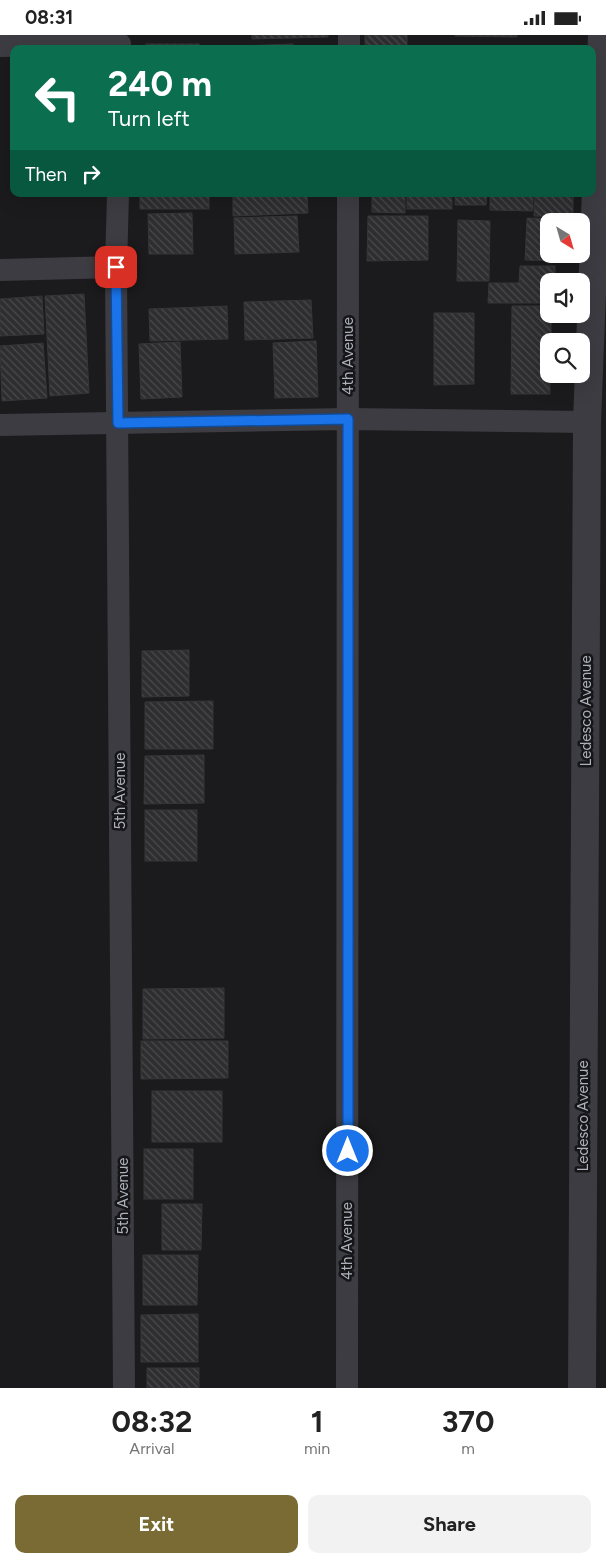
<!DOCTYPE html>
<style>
:root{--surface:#fff;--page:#f2f2f2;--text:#222;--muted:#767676;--accent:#7a6b34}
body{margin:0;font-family:Figtree,sans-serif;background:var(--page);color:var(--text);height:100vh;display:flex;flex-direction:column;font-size:19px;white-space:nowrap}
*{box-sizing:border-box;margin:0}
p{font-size:16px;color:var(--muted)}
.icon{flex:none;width:28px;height:28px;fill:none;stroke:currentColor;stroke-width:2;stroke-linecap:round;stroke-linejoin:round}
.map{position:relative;height:1353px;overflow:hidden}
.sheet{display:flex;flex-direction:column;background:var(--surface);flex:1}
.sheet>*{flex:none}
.top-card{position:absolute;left:10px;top:10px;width:586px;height:152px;border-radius:10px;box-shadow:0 5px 20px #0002;background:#0b6e4f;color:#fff;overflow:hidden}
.needle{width:32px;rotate:143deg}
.buttons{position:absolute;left:540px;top:178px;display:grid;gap:10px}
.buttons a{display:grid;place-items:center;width:50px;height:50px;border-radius:10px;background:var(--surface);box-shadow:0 5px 20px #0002;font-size:25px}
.pin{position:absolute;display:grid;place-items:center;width:42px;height:42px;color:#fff;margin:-21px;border-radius:10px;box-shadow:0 2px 8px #0006}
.me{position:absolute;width:55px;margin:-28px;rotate:0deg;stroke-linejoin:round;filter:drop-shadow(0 0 4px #0008)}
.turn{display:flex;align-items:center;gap:18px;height:105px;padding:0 15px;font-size:22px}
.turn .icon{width:65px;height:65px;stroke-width:2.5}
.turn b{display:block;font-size:35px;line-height:42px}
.then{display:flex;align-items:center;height:48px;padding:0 15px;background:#0003;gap:10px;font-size:19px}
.eta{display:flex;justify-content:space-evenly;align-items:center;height:85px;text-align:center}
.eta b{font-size:30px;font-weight:700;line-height:35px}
.primary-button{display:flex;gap:10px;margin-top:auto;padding:10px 15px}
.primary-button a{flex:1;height:58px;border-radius:10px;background:var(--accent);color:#fff;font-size:20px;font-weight:700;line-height:58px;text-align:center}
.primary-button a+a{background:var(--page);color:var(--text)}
.status{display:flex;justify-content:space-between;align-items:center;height:35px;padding:0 25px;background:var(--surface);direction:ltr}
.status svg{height:14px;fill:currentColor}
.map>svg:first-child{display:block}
.building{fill:url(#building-back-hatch);stroke:#363539}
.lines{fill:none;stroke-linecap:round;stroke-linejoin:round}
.minor{stroke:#3c3c42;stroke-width:22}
.tertiary{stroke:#3c3c42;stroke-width:28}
.route-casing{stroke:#114b97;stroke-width:12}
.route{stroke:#1a73e8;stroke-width:9}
.labels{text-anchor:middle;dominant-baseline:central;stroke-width:5;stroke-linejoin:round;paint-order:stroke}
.street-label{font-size:15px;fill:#aeb1bb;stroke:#161618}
</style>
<div class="status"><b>08:31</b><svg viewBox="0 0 49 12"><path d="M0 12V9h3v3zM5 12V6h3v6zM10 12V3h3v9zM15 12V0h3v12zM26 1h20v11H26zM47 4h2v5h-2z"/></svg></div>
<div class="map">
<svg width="606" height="1353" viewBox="0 0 606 1353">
<defs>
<pattern id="building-back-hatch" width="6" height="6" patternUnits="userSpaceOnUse" patternTransform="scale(1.25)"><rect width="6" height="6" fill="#2e2e31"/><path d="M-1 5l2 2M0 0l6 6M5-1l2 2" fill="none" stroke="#4a4a4d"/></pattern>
</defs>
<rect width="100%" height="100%" fill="#1b1b1d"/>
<!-- building -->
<g class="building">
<polygon points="252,0 328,0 328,2 252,4"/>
<rect x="365" y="0" width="42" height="12"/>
<polygon points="455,0 517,0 517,2 455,1"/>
<rect x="146" y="9" width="53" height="5"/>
<polygon points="293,9 294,14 239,14 239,11"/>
<polygon points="522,11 522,14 460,14 460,13"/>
<polygon points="558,12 558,14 524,14 524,13"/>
<rect x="140" y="159" width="69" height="15"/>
<polygon points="233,159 307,159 308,178 233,181"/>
<polygon points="372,159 405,159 405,178 372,177"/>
<rect x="407" y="159" width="45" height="15"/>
<polygon points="455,159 487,159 486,170 455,170"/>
<polygon points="490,159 533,159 533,176 490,175"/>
<polygon points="535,159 573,159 573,182 534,181"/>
<polygon points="192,178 193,219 149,219 148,179"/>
<polygon points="297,181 299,217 235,219 234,183"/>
<polygon points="368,181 428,181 428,225 367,226"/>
<polygon points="527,183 558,184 558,186 549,186 549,219 557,219 557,226 525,225"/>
<polygon points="458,185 490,186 489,246 457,246"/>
<polygon points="520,231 555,231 555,246 549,246 549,268 488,268 489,248 519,248"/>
<polygon points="84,259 89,358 50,361 45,261"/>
<polygon points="42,261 44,299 0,301 0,264"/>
<polygon points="311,265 313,303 245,305 244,267"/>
<polygon points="227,271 228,304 150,306 149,274"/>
<polygon points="512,271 549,271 549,279 551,279 551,306 549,306 550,359 511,359"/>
<polygon points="434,278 474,278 474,349 434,350"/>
<polygon points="316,306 318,362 275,363 273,308"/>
<polygon points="180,307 182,362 141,364 139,309"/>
<polygon points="43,308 47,363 2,366 0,311"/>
<polygon points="189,615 189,661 142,662 142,616"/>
<polygon points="213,666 213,714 145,714 145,667"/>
<polygon points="204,720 204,768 144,769 145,721"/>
<rect x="145" y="775" width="52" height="51"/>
<polygon points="224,953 224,1003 143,1004 143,954"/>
<polygon points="141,1006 228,1006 228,1043 141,1044"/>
<rect x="152" y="1056" width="70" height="51"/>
<rect x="144" y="1114" width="49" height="50"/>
<polygon points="162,1169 202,1169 201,1215 162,1215"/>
<polygon points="143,1220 198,1220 197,1270 143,1270"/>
<polygon points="198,1279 198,1327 141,1327 141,1280"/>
<rect x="147" y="1333" width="52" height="20"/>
</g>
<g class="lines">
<!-- minor -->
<g class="minor">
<polyline points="0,11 120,9"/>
<polyline points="349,14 349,0"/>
<polyline points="118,159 116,232 124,1353"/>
<polyline points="0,235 116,232"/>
<polyline points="0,390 348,384 587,387"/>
<polyline points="347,1353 348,159"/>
</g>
<!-- tertiary -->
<polyline class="tertiary" points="582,1353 587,387 602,0"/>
</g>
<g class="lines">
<defs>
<polyline id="route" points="116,232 118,388 348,384 348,1116"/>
</defs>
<!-- route casing -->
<use href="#route" class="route-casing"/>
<!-- route -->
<use href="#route" class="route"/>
</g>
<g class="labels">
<!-- street labels -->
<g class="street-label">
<text transform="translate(348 321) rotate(-90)">4th Avenue</text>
<text transform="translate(586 676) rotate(-90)">Ledesco Avenue</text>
<text transform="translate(120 756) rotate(-90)">5th Avenue</text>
<text transform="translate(583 1081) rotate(-90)">Ledesco Avenue</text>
<text transform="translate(123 1161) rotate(-90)">5th Avenue</text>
<text transform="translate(347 1206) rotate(-90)">4th Avenue</text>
</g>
</g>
</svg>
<div class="buttons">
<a><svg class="needle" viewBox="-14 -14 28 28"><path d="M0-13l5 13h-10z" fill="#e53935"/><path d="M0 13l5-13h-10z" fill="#767676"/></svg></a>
<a><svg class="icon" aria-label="sound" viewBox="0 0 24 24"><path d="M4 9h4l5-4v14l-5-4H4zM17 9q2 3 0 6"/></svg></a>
<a><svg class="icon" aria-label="search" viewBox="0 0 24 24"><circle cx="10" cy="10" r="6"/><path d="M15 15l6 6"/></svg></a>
</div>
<div class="pin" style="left:116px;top:232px;background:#d93025"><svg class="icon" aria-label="arrive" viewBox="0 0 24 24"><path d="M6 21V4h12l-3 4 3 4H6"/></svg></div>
<svg class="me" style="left:348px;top:1116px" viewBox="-20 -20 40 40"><circle r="17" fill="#1a73e8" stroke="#fff" stroke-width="3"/><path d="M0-11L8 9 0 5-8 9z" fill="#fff"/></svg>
<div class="top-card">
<div class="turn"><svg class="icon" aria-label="left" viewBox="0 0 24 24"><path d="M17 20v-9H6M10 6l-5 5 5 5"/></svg><div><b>240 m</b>Turn left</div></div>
<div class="then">Then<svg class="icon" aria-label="right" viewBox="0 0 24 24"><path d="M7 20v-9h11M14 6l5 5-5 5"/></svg></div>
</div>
</div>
<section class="sheet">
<div class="eta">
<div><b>08:32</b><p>Arrival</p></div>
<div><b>1</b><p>min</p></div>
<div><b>370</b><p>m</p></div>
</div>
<div class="primary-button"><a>Exit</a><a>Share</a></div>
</section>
